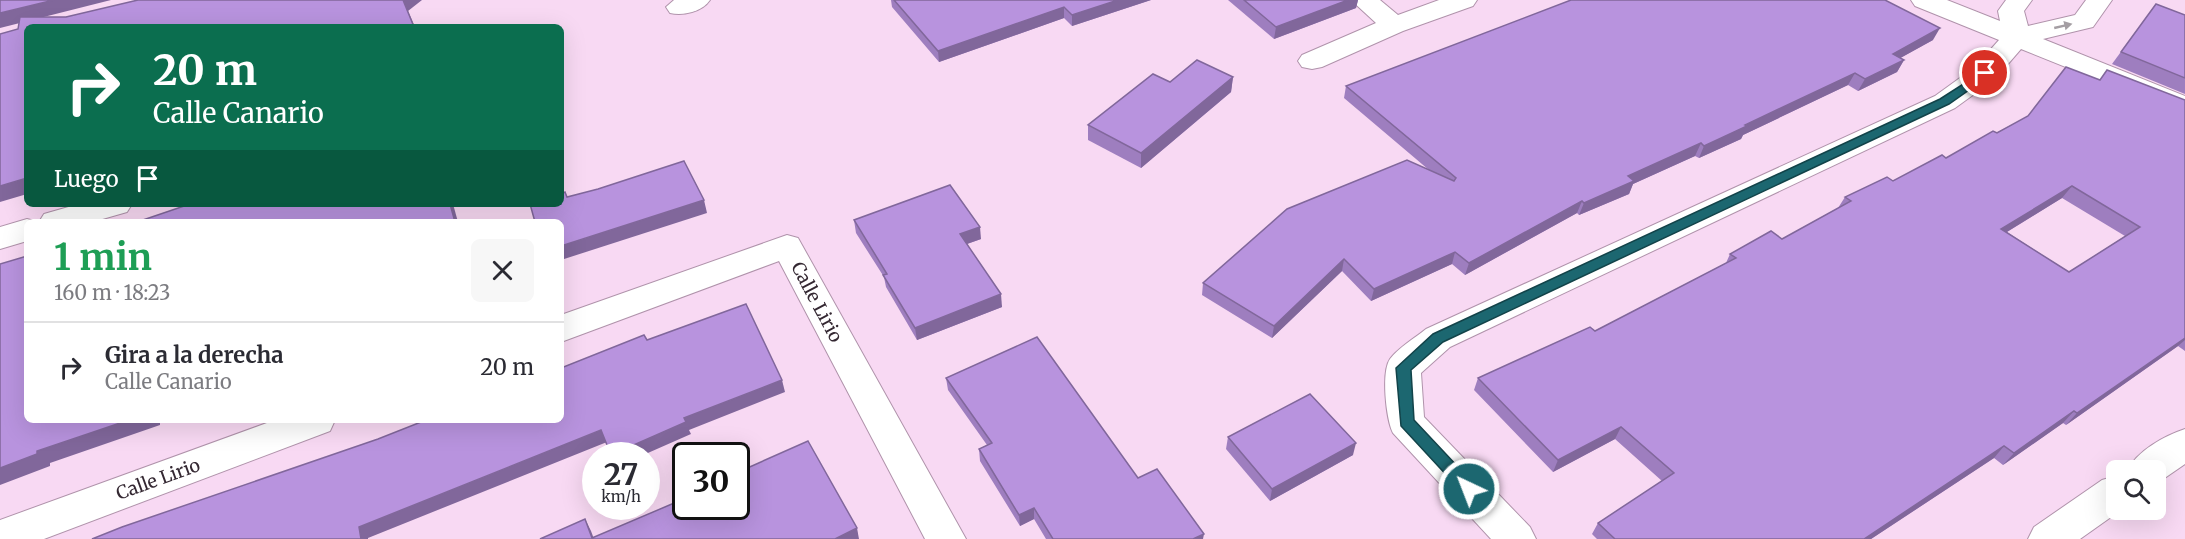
<!DOCTYPE html>
<html lang="es">
<meta charset="utf-8">
<style>
:root{--surface:#fff;--page:#f7f7f7;--text:#2b2b33;--muted:#7c7c81;--line:#e1e1e2}
body{margin:0;font-family:Merriweather,serif;background:var(--page);color:var(--text);height:100vh;display:flex;flex-direction:column;font-size:22px;white-space:nowrap}
*{box-sizing:border-box;margin:0}
p{font-size:20px;color:var(--muted)}
.icon{flex:none;width:33px;height:33px;fill:none;stroke:currentColor;stroke-width:2;stroke-linecap:round;stroke-linejoin:round}
.map{position:relative;flex:1;overflow:hidden}
.panel{position:absolute;left:24px;top:219px;width:540px;height:204px;display:flex;flex-direction:column;background:var(--surface);border-radius:9px;box-shadow:0 6px 24px #0002}
.panel>*{flex:none}
.guide{position:absolute;left:24px;top:24px;width:540px;height:183px;border-radius:9px;box-shadow:0 6px 24px #0002;background:#0b6e4f;color:#fff;overflow:hidden}
.tools{position:absolute;left:2106px;top:460px;display:grid;gap:12px}
.tools a{display:grid;place-items:center;width:60px;height:60px;border-radius:9px;background:var(--surface);box-shadow:0 6px 24px #0002;font-size:30px}
.speed{position:absolute;left:582px;top:442px;display:flex;gap:12px;font-size:30px;font-weight:700;text-align:center}
.speed>*{display:grid;place-content:center;width:78px;height:78px;border-radius:50%;background:var(--surface);box-shadow:0 6px 24px #0002;line-height:1}
.speed small{font-size:15px;font-weight:400}
.speed .limit{border:3px solid #111;border-radius:9px;background:#fff;color:#111}
.pin{position:absolute;display:grid;place-items:center;width:51px;height:51px;color:#fff;margin:-26px;border:3px solid #fff;border-radius:50%;box-shadow:0 2px 6px #0007}
.me{position:absolute;width:66px;margin:-33px;rotate:317deg;stroke-linejoin:round;filter:drop-shadow(0 0 4px #0008)}
.turn{display:flex;align-items:center;gap:21px;height:126px;padding:0 30px;font-size:27px}
.turn .icon{width:78px;height:78px;stroke-width:2.5}
.turn b{display:block;font-size:42px;line-height:51px}
.then{display:flex;align-items:center;height:57px;padding:0 30px;background:#0003;gap:12px;font-size:22px}
.round{display:grid;place-items:center;flex:none;width:63px;height:63px;border-radius:9px;background:var(--page)}
.head{display:flex;align-items:center;justify-content:space-between;height:102px;padding:0 30px}
h1{font-size:36px;font-weight:700;line-height:45px;color:#1e9e55}
ul{padding:0;list-style:none}
li{display:flex;align-items:center;gap:18px;height:90px;padding:0 30px;border-top:2px solid var(--line)}
li div{flex:1}
li b{display:block;font-size:22px}
li em{font-style:normal}
.map>svg:first-child{display:block}
.lines{fill:none;stroke-linecap:round;stroke-linejoin:round}
.street-casing{stroke:#b093ab;stroke-width:2}
.street{fill:#fff;fill-rule:evenodd}
.wall{fill:#9e7ebf;fill-rule:evenodd}
.shaded-wall{fill:#81679b}
.building{fill:#b893de;stroke:#81679b;stroke-width:1.5;fill-rule:evenodd}
.oneway{fill:#a49ea3}
.route{fill:#1c6770;stroke:#124349;stroke-width:1.5}
.labels{text-anchor:middle;dominant-baseline:central;stroke-width:4.5;stroke-linejoin:round;paint-order:stroke}
.street-label{font-size:18px;fill:#342832;stroke:#fff}
</style>
<div class="map">
<svg width="2185" height="539" viewBox="0 0 2185 539">
<rect width="100%" height="100%" fill="#f8d9f3"/>
<g class="lines">
<defs>
<g id="street">
<path d="M674,0H710C702,12 683,16 670,13L666,7Z"/>
<polygon points="1351,0 1380,0 1398,15 1439,0 1477,0 1473,6 1403,31 1322,67 1312,69 1302,67 1298,61 1302,55 1376,23"/>
<path d="M1911,0H1947L2000,21L1998,11L2006,0H2032L2024,11L2028,26L2075,15L2086,0H2112L2093,27L2043,39L2185,96V115L2021,49L1995,79L1955,108L1450,347L1421,373L1424,417L1530,527L1536,539H1491L1393,433C1386,419 1381,372 1390,359C1398,348 1415,338 1426,329L1935,96L1975,67L1999,40L1915,6Z"/>
<polygon points="79,204 132,204 127,212 92,222 39,222 44,214"/>
<polygon points="27,219 38,222 27,222 27,241 0,249 0,227"/>
<polygon points="787,235 798,238 966,539 925,539 779,261 561,342 561,315"/>
<polygon points="275,420 335,420 330,431 44,539 0,539 0,520"/>
<path d="M2185,429V464L2156,484V471H2127C2137,451 2164,436 2185,429Z"/>
<polygon points="2116,476 2116,510 2121,510 2080,539 2028,539 2034,527 2102,480"/>
</g>
</defs>
<!-- street casing -->
<use href="#street" class="street-casing"/>
<!-- street -->
<use href="#street" class="street"/>
</g>
<!-- wall -->
<g class="wall">
<polygon points="891,0 1151,0 1072,26 1064,18 939,62 892,7"/>
<polygon points="1228,0 1358,0 1356,8 1274,39"/>
<polygon points="2156,4 2185,15 2185,94 2112,64"/>
<polygon points="1933,40 1900,58 1904,60 1897,72 1858,91 1848,85 1743,135 1741,139 1699,158 1695,156 1633,184 1629,194 1579,215 1577,213 1465,275 1452,264 1371,301 1342,271 1272,338 1202,295 1203,283 1429,170 1344,98 1346,86"/>
<polygon points="1233,77 1231,92 1141,168 1088,140 1088,125 1170,82"/>
<path d="M2100,80L2185,100V351L2178,346L2066,425L2063,423L2003,465L1994,458L1871,539H1597L1592,534L1598,523L1662,481L1615,439L1553,472L1474,390L1478,378L1595,331L1726,263L1730,254L1782,239L1838,208L1845,197L1893,181L1946,158ZM2062,198L2125,236L2069,272L2007,232Z"/>
<polygon points="854,220 981,239 967,244 1002,307 917,340 886,287 884,277 856,233"/>
<polygon points="946,378 1138,478 1203,539 1046,539 1034,519 1020,526 980,461 979,449 987,445 948,390"/>
<polygon points="1228,437 1353,455 1270,501 1226,449"/>
</g>
<!-- shaded-wall -->
<g class="shaded-wall">
<polygon points="54,0 111,0 0,28 0,13"/>
<polygon points="403,0 422,0 408,11 415,27 414,27"/>
<polygon points="1118,0 1151,0 1072,26 1072,15"/>
<polygon points="1348,0 1358,0 1356,8 1274,39 1276,27"/>
<polygon points="1064,7 1064,18 939,62 938,51"/>
<polygon points="1940,28 1933,40 1886,66 1893,54"/>
<polygon points="1904,60 1897,72 1858,91 1865,79"/>
<polygon points="1855,73 1848,85 1743,135 1741,139 1699,158 1704,146 1745,125"/>
<polygon points="1233,77 1231,92 1141,168 1141,153"/>
<polygon points="1701,143 1695,156 1633,184 1629,194 1579,215 1584,203 1628,176"/>
<polygon points="27,178 27,194 0,202 0,186"/>
<polygon points="2072,186 2062,198 1992,241 2001,229"/>
<polygon points="704,200 707,213 561,260 561,246"/>
<polygon points="1582,201 1577,213 1465,275 1469,263"/>
<polygon points="450,204 453,204 458,222 455,222"/>
<polygon points="980,227 981,239 961,246 960,234"/>
<polygon points="1455,252 1452,264 1371,301 1374,289"/>
<polygon points="1344,259 1342,271 1272,338 1274,326"/>
<polygon points="1001,294 1002,307 917,340 915,328"/>
<polygon points="2185,338 2185,340 2178,346 2066,425 2077,413"/>
<polygon points="782,380 785,392 689,430 691,434 641,456 611,456 611,455 684,418"/>
<polygon points="2074,411 2063,423 2003,465 2014,453"/>
<polygon points="129,420 160,420 160,425 50,463 50,466 0,485 0,468 37,451"/>
<polygon points="1621,427 1615,439 1553,472 1558,460"/>
<polygon points="601,430 607,442 368,538 368,539 361,539 359,527"/>
<polygon points="1356,443 1353,455 1270,501 1272,489"/>
<polygon points="2004,446 1994,458 1871,539 1864,539"/>
<polygon points="1034,508 1034,519 1020,526 1019,515"/>
<polygon points="585,519 591,531 594,539 592,539"/>
<polygon points="857,528 859,539 835,539"/>
<polygon points="1204,534 1203,539 1193,539"/>
</g>
<!-- building -->
<g class="building">
<polygon points="0,0 54,0 0,13"/>
<polygon points="138,0 403,0 414,27 27,27 27,178 0,186 0,34 18,29 20,17 66,17"/>
<polygon points="894,0 1118,0 1072,15 1064,7 938,51"/>
<polygon points="1244,0 1348,0 1276,27"/>
<polygon points="1571,0 1885,0 1940,28 1893,54 1904,60 1865,79 1855,73 1745,125 1747,126 1704,146 1701,143 1628,176 1634,181 1584,203 1582,201 1469,263 1455,252 1374,289 1344,259 1274,326 1203,283 1287,209 1407,160 1454,181 1456,178 1346,86"/>
<polygon points="2156,4 2185,15 2185,78 2121,52"/>
<polygon points="1197,60 1233,77 1141,153 1088,125 1153,74 1170,82"/>
<path d="M2066,67L2100,80L2107,70L2185,100V338L2077,413L2074,411L2014,453L2004,446L1864,539H1615L1598,523L1674,473L1621,427L1558,460L1478,378L1590,327L1595,331L1736,258L1730,254L1771,231L1782,239L1851,201L1845,197L1887,177L1893,181L1942,155L1946,158L1993,131L1997,133L2028,116ZM2072,186L2140,227L2069,272L2001,229Z"/>
<polygon points="684,161 704,200 561,246 561,222 535,222 530,204 561,204 561,194 565,192 567,197 598,189"/>
<polygon points="950,185 980,227 960,234 1001,294 915,328 883,275 887,274 854,220"/>
<polygon points="190,204 450,204 455,222 137,222"/>
<polygon points="27,256 27,420 129,420 37,451 37,454 0,468 0,264"/>
<polygon points="746,304 782,380 684,418 686,422 611,455 601,430 359,527 361,539 92,539 122,527 378,439 426,420 561,420 561,368 644,335 647,340"/>
<polygon points="1037,337 1138,478 1157,469 1204,534 1193,539 1053,539 1034,508 1019,515 979,449 992,443 946,378"/>
<polygon points="1310,394 1356,443 1272,489 1228,437"/>
<polygon points="808,441 857,528 835,539 540,539 585,519 592,538 686,498 686,507 736,507 736,473"/>
</g>
<!-- one-way arrows -->
<defs><path id="oneway-solid" d="M-6-.8H1V-3.2L6.5 0L1 3.2V.8H-6Z" transform="scale(1.5)"/></defs>
<use class="oneway" href="#oneway-solid" transform="translate(2063 26) rotate(-13)"/>
<!-- route -->
<polygon class="route" points="1985,70 1991,73 1989,76 1949,104 1443,342 1411,370 1414,420 1474,484 1477,489 1474,493 1463,493 1401,426 1396,368 1433,334 1940,99"/>
<g class="labels">
<!-- street labels -->
<g class="street-label">
<text transform="translate(817 302) rotate(62)">Calle Lirio</text>
<text transform="translate(158 479) rotate(-20)">Calle Lirio</text>
</g>
</g>
</svg>
<div class="tools">
<a><svg class="icon" aria-label="search" viewBox="0 0 24 24"><circle cx="10" cy="10" r="6"/><path d="M15 15l6 6"/></svg></a>
</div>
<div class="speed"><div>27<small>km/h</small></div><div class="limit">30</div></div>
<div class="pin" style="left:1985px;top:73px;background:#d93025"><svg class="icon" aria-label="arrive" viewBox="0 0 24 24"><path d="M6 21V4h12l-3 4 3 4H6"/></svg></div>
<svg class="me" style="left:1469px;top:489px" viewBox="-20 -20 40 40"><circle r="17" fill="#1c6770" stroke="#fff" stroke-width="3"/><path d="M0-11L8 9 0 5-8 9z" fill="#fff"/></svg>
<div class="guide">
<div class="turn"><svg class="icon" aria-label="right" viewBox="0 0 24 24"><path d="M7 20v-9h11M14 6l5 5-5 5"/></svg><div><b>20 m</b>Calle Canario</div></div>
<div class="then">Luego<svg class="icon" aria-label="arrive" viewBox="0 0 24 24"><path d="M6 21V4h12l-3 4 3 4H6"/></svg></div>
</div>
<section class="panel">
<div class="head"><div><h1>1 min</h1><p>160 m · 18:23</p></div><a class="round"><svg class="icon" aria-label="close" viewBox="0 0 24 24"><path d="M6 6l12 12M18 6L6 18"/></svg></a></div>
<ul>
<li><svg class="icon" aria-label="right" viewBox="0 0 24 24"><path d="M7 20v-9h11M14 6l5 5-5 5"/></svg><div><b>Gira a la derecha</b><p>Calle Canario</p></div><em>20 m</em></li>
</ul>
</section>
</div>
